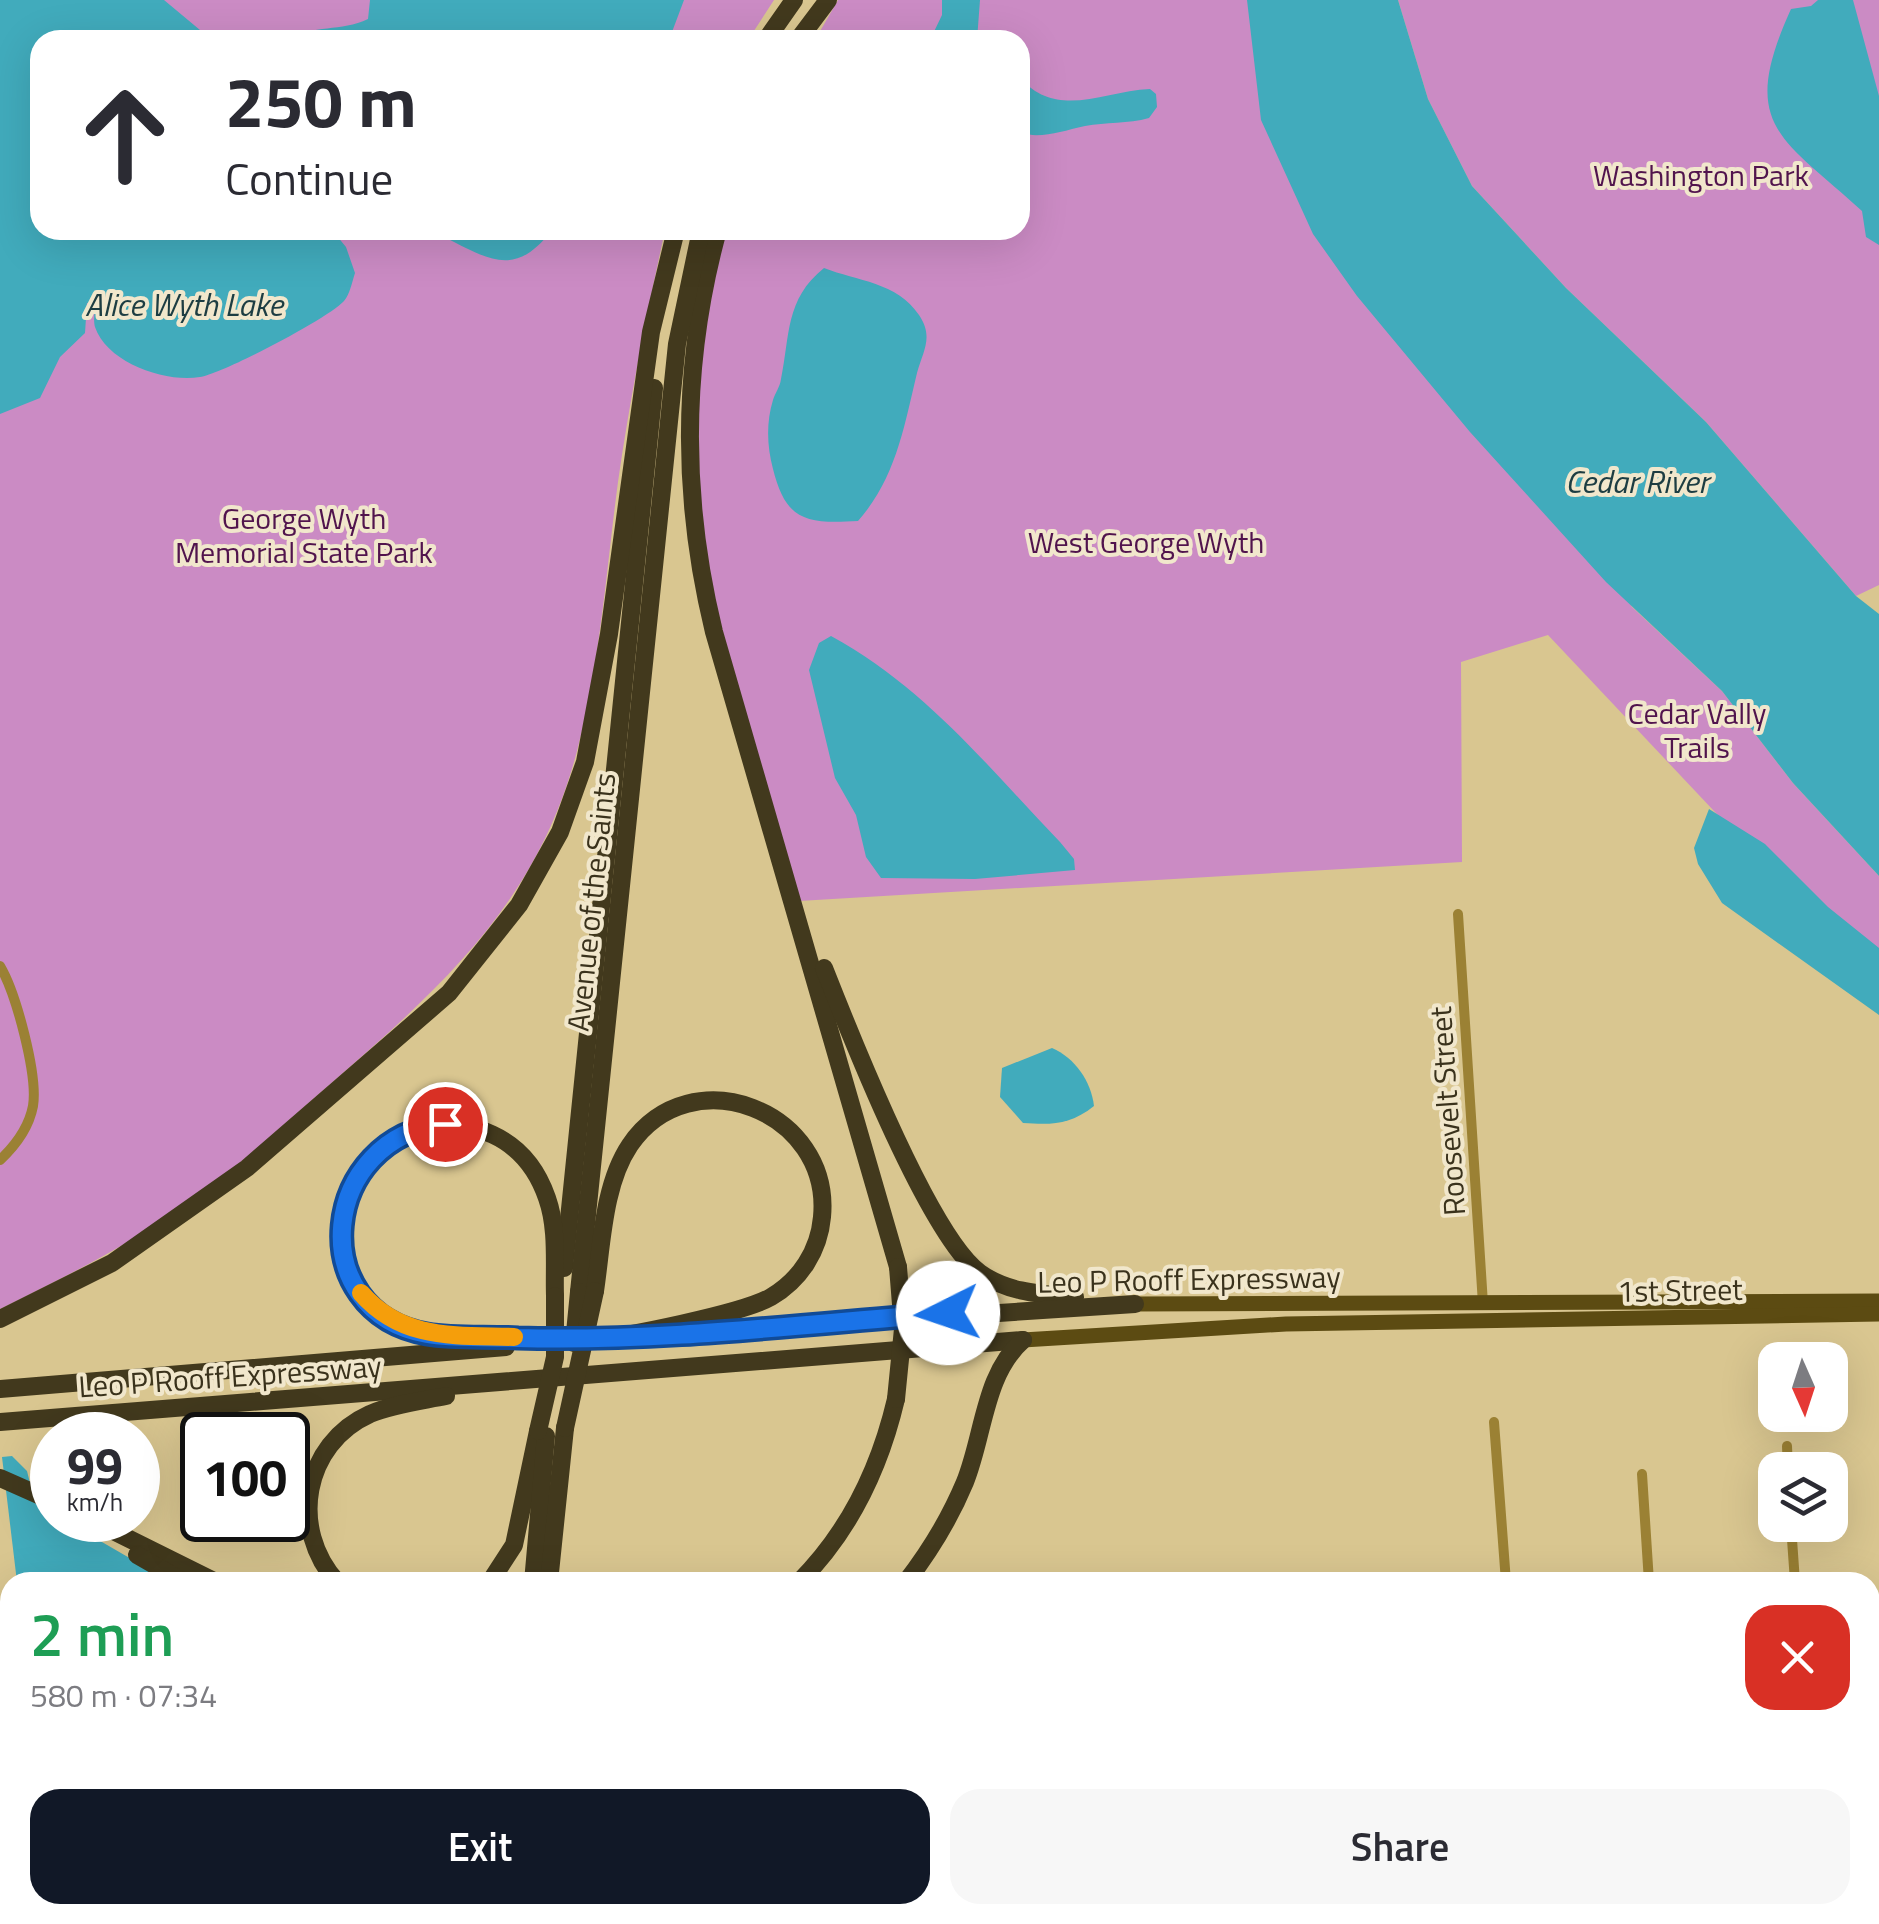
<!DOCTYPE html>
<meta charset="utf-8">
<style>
:root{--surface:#fff;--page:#f7f7f7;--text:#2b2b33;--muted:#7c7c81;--accent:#111827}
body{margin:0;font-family:"Titillium Web",sans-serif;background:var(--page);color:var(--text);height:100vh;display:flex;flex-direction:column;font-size:38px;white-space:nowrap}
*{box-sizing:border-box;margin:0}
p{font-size:32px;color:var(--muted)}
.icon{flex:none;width:55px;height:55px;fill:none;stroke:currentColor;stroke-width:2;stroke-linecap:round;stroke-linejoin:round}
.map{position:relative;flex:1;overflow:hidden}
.panel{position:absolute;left:0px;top:1572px;width:1880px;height:352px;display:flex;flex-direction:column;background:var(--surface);border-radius:30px 30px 0 0;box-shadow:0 10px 40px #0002}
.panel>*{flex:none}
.hud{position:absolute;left:30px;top:30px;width:1000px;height:210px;border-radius:30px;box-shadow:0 10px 40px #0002;background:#fff;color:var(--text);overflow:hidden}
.needle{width:65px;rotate:177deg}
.controls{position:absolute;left:1758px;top:1342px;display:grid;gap:20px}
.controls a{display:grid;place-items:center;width:90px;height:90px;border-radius:20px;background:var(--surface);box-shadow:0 10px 40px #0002;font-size:50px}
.speed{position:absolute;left:30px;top:1412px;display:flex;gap:20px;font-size:50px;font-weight:700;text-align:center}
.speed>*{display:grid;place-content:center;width:130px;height:130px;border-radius:50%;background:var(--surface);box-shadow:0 10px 40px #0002;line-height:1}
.speed small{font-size:25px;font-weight:400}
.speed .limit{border:5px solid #111;border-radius:15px;background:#fff;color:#111}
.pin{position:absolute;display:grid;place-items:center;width:85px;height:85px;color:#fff;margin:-42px;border:5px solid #fff;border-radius:50%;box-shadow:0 2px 10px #0007}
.me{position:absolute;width:110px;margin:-55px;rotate:266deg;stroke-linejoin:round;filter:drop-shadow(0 0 8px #0008)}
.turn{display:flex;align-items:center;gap:35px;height:210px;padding:0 30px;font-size:45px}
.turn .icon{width:130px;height:130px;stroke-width:2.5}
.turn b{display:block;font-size:70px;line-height:85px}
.round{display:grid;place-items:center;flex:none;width:105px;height:105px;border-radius:30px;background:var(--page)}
.head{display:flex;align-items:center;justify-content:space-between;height:170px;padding:0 30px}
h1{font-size:60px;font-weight:600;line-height:75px;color:#1e9e55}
.button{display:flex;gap:20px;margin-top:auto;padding:20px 30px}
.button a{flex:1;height:115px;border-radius:30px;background:var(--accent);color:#fff;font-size:40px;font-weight:600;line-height:115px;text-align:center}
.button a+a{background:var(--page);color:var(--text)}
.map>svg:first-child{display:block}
.green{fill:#cb8bc4}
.water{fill:#41abbc}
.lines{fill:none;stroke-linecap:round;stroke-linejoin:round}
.minor{stroke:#9b8134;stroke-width:10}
.secondary{stroke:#77611a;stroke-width:14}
.primary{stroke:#5c4b12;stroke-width:15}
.motorway{stroke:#42391d;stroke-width:18}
.motorway-bridge{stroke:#42391d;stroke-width:18}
.route-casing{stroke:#114b97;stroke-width:25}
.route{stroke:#1a73e8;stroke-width:18}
.slow{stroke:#f59e0b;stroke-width:18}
.labels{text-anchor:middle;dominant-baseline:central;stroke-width:8;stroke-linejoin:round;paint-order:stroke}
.park-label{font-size:30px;fill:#51144d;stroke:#f1e7cc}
.street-label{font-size:30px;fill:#3a321c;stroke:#f1e7cc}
.water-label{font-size:32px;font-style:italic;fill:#1d3d42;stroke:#f1e7cc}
</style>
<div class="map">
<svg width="1879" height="1924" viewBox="0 0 1879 1924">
<rect width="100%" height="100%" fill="#d9c690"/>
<!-- green -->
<g class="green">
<path d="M0,0H774L748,40H40V230H665C647,313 630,398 618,482C606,572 600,664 577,751C538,900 446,983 335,1080C286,1122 238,1168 184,1206C127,1246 63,1278 0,1309Z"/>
<polygon points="838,0 1270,0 1632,607 1722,691 1793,783 1879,876 1879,986 1548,635 1461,662 1462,862 799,901 694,530 702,301 727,230 1020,230 1020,40 815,40"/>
<polygon points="1398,0 1879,0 1879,585 1856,596 1706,422 1566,288 1472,186 1428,99"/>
<polygon points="1488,1915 1678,1915 1679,1924 1492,1924"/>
</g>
<!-- water -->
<g class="water">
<path d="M0,0H164L212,40H40V230H332L346,247L355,273C352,282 350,294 344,301C329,318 222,374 200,377C166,383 107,363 95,327C93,320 95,310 95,304L87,303L85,333L60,357L40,398L0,414Z"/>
<path d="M370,0H684L669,40H288C313,24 341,32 368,19Z"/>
<polygon points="942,0 980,0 977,40 930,40 942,15"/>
<polygon points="1247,0 1398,0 1428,99 1472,186 1566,288 1706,422 1856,596 1879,614 1879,876 1793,783 1722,691 1606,582 1470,432 1357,296 1313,234 1261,120"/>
<path d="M1818,0H1853L1879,96V245L1866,237L1862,211C1780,136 1738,126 1791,9L1811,6Z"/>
<path d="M1020,78C1058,120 1103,91 1150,89L1156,94L1157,107L1149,118C1128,124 1106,122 1085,126C1062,131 1046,138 1022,134Z"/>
<path d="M441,230H552C515,278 490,260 444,237Z"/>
<path d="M824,268C857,281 897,282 919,315C934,337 923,351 917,373C904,427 896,478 858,521C806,524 786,521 773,469C767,446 766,423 773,400C775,393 780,387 781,379C790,336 785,299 824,268Z"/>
<path d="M831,636C926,688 987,766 1060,842L1074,859L1075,870L975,879L881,878L866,857L856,815L835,778L809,670L819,643Z"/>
<polygon points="1709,809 1765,844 1828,907 1879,948 1879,1015 1722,903 1698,864 1694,848"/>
<path d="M1052,1048C1075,1058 1091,1081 1094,1106C1070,1125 1052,1125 1023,1123L1000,1097L1002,1068Z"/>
<polygon points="12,1456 27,1471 35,1503 52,1514 52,1520 64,1520 171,1582 17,1582 2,1457"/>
<polygon points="10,1637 10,1801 0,1805 0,1660"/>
<polygon points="255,1915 327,1915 344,1924 263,1924"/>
<polygon points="652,1915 770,1915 759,1924 642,1924"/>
</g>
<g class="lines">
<!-- minor -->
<g class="minor">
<polyline points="1458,914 1483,1304"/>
<path d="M0,966C16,993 38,1075 33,1106C29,1127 16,1145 0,1160"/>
<polyline points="1494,1422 1506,1582"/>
<polyline points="1787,1446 1788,1470"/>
<polyline points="1642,1474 1649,1582"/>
<polyline points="1791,1525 1795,1582"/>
<polyline points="1870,1628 1879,1627"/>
<polyline points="1538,1915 1539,1924"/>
</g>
<!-- secondary -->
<g class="secondary">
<polyline points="1870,1784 1879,1784"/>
<polyline points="1008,1924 1036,1915"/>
</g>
<!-- primary -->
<g class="primary">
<polyline points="1135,1304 1879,1301"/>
<polyline points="1023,1340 1286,1324 1879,1314"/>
</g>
<!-- motorway -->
<g class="motorway">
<polyline points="766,40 794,0"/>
<polyline points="798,40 828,0"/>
<path d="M718,230C681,365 681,497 714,632L898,1267"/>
<path d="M824,968C850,1034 929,1236 980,1273C1008,1293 1042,1294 1075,1297"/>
<polyline points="564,1268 654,388"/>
<polyline points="579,1292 677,344 701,230"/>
<path d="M555,1296C554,1264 558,1229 547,1198C503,1070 315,1125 345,1256C351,1283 369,1308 393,1322C428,1342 544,1342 587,1340C622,1338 743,1313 771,1297C800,1280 819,1251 822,1217C832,1111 691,1056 630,1145C603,1185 602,1245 595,1291"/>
<polyline points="0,1319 112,1263 247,1168 449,993 519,905 560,832 585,762 609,634 651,332 676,230"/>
<polyline points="661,1335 1135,1304"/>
<polyline points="0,1389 506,1347"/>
<polyline points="0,1422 1023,1340"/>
<polyline points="0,1478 52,1501"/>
<polyline points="91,1520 216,1582"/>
<polyline points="137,1555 184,1582"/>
<path d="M337,1582C289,1529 303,1444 370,1414C394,1404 421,1401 446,1396"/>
<polyline points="490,1582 514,1545 538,1431"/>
<polyline points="533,1582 546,1436"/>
<polyline points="549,1582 565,1428"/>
<path d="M799,1582C849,1532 880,1467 896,1399"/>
<path d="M906,1582C930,1551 950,1518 965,1482C984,1435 984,1374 1023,1340"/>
<polyline points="452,1915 453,1924"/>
<polyline points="496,1924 497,1915"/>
<polyline points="514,1924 515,1915"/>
<polyline points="594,1924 601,1915"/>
</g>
<!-- motorway-bridge -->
<g class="motorway-bridge">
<polyline points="574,1343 579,1292"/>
<polyline points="896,1399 903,1329 898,1267"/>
<polyline points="565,1428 595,1291"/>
<polyline points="538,1431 555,1357 555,1296"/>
</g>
</g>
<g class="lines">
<defs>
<path id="route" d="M445,1124C320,1136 302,1312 427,1334C456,1339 488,1336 518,1338C661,1342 805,1324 948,1313"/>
</defs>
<!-- route casing -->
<use href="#route" class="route-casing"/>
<!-- route -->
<use href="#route" class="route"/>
<!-- slow -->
<path class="slow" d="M361,1293C403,1341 456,1335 514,1337"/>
</g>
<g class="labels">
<!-- park labels -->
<g class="park-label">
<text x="1701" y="175">Washington Park</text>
<text x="304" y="518">George Wyth<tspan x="304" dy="34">Memorial State Park</tspan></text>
<text x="1146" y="542">West George Wyth</text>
<text x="1697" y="713">Cedar Vally<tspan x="1697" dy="34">Trails</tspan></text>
</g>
<!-- street labels -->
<g class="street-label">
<text transform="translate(591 902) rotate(-84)">Avenue of the Saints</text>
<text transform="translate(1447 1111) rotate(-94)">Roosevelt Street</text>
<text transform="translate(1189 1279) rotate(-1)">Leo P Rooff Expressway</text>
<text transform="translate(1680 1290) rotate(-1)">1st Street</text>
<text transform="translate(230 1376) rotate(-4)">Leo P Rooff Expressway</text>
</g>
<!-- water labels -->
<g class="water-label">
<text x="184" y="304">Alice Wyth Lake</text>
<text x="1637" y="481">Cedar River</text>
</g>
</g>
</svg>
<div class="controls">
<a><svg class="needle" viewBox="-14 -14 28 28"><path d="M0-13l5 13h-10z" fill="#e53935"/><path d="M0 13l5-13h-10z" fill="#7c7c81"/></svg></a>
<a><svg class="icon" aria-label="layers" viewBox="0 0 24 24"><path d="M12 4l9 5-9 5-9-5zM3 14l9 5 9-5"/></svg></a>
</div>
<div class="speed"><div>99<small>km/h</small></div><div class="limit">100</div></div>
<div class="pin" style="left:445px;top:1124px;background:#d93025"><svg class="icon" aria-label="arrive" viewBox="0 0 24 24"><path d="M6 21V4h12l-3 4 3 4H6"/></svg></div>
<svg class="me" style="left:948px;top:1313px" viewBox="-20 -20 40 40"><circle r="19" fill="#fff"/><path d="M0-13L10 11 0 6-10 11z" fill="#1a73e8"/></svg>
<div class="hud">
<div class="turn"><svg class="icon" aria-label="ahead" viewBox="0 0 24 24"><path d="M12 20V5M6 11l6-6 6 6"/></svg><div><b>250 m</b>Continue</div></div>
</div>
<section class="panel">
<div class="head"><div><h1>2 min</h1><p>580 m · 07:34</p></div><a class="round" style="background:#d93025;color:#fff"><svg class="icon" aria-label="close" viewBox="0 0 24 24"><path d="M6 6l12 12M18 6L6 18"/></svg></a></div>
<div class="button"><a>Exit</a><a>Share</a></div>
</section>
</div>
